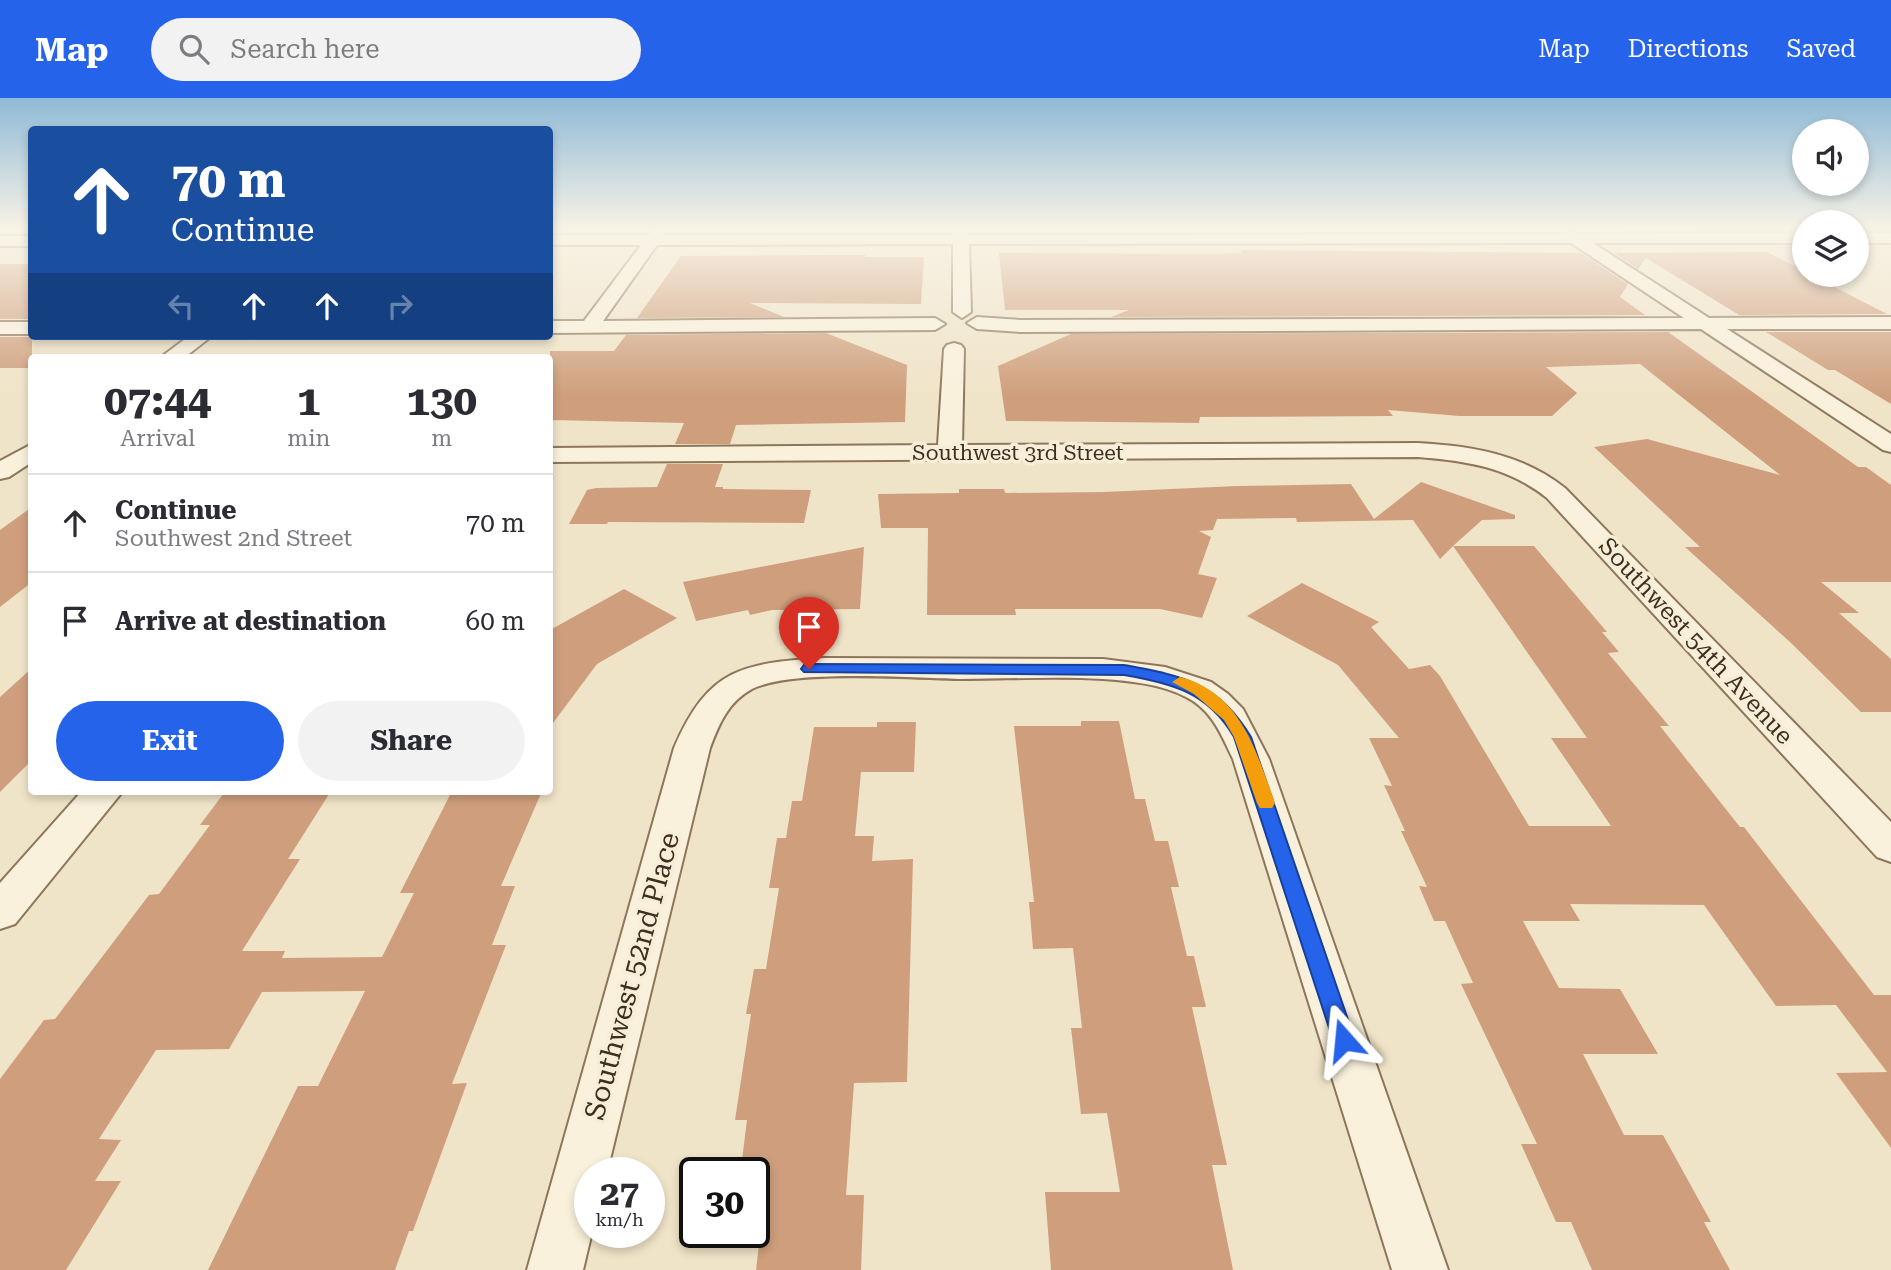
<!DOCTYPE html>
<style>
:root{--surface:#fff;--page:#f2f2f3;--text:#2b2b33;--muted:#7c7c81;--line:#e1e1e2;--accent:#2563eb}
body{margin:0;font-family:"Roboto Serif",serif;background:var(--page);color:var(--text);height:100vh;display:flex;flex-direction:column;font-size:26px;white-space:nowrap}
*{box-sizing:border-box;margin:0}
p{font-size:23px;color:var(--muted)}
.icon{flex:none;width:38px;height:38px;fill:none;stroke:currentColor;stroke-width:2;stroke-linecap:round;stroke-linejoin:round}
.map{position:relative;flex:1;overflow:hidden}
.panel{position:absolute;left:28px;top:256px;width:525px;height:441px;display:flex;flex-direction:column;background:var(--surface);border-radius:7px;box-shadow:0 4px 10px #0003}
.panel>*{flex:none}
.banner{position:absolute;left:28px;top:28px;width:525px;height:214px;border-radius:7px;box-shadow:0 4px 10px #0003;background:#1a4fa0;color:#fff;overflow:hidden}
.buttons{position:absolute;left:1792px;top:21px;display:grid;gap:14px}
.buttons a{display:grid;place-items:center;width:77px;height:77px;border-radius:50%;background:var(--surface);box-shadow:0 4px 10px #0003;font-size:35px}
.speed{position:absolute;left:574px;top:1059px;display:flex;gap:14px;font-size:35px;font-weight:700;text-align:center}
.speed>*{display:grid;place-content:center;width:91px;height:91px;border-radius:50%;background:var(--surface);box-shadow:0 4px 10px #0003;line-height:1}
.speed small{font-size:18px;font-weight:400}
.speed .limit{border:4px solid #111;border-radius:10px;background:#fff;color:#111}
.pin{position:absolute;display:grid;place-items:center;width:60px;height:60px;color:#fff;margin:-72px -30px;border-radius:50% 50% 50% 0;rotate:-45deg;box-shadow:0 0 7px #0007}
.pin .icon{rotate:45deg}
.me{position:absolute;width:77px;margin:-38px;rotate:342deg;stroke-linejoin:round;filter:drop-shadow(0 0 5px #0008)}
.turn{display:flex;align-items:center;gap:24px;height:147px;padding:0 28px;font-size:32px}
.turn .icon{width:91px;height:91px;stroke-width:2.5}
.turn b{display:block;font-size:49px;line-height:60px}
.lanes{display:flex;align-items:center;height:66px;padding:0 28px;background:#0003;justify-content:center;gap:35px;direction:ltr}
.lanes .off{opacity:.35}
.eta{display:flex;justify-content:space-evenly;align-items:center;height:119px;text-align:center}
.eta b{font-size:42px;font-weight:700;line-height:49px}
.cta{display:flex;gap:14px;margin-top:auto;padding:14px 28px}
.cta a{flex:1;height:80px;border-radius:42px;background:var(--accent);color:#fff;font-size:28px;font-weight:700;line-height:80px;text-align:center}
.cta a+a{background:var(--page);color:var(--text)}
ul{padding:0;list-style:none}
li{display:flex;align-items:center;gap:21px;height:98px;padding:0 28px;border-top:2px solid var(--line)}
li div{flex:1}
li b{display:block;font-size:26px}
li em{font-style:normal}
header{display:flex;align-items:center;gap:42px;box-sizing:border-box;height:98px;padding:0 35px;background:var(--accent);color:#fff}
header strong{font-size:33px}
nav{display:flex;gap:38px;margin-inline-start:auto;font-size:24px}
.search{width:490px;height:63px;background:var(--page);display:flex;align-items:center;gap:18px;box-sizing:border-box;padding:0 24px;border-radius:38px;color:var(--muted);font-size:26px}
.map>svg:first-child{display:block}
.building{fill:#cf9f7d}
.lines{fill:none;stroke-linecap:round;stroke-linejoin:round}
.street-casing{stroke:#8d765c;stroke-width:4}
.street{fill:#faf1dc;fill-rule:evenodd}
.route{fill:#2563eb;stroke:#184099;stroke-width:2}
.slow{fill:#f59e0b}
.labels{text-anchor:middle;dominant-baseline:central;stroke-width:7;stroke-linejoin:round;paint-order:stroke}
.far-street-label{font-size:21px;fill:#3d2e20;stroke:#f7eed8}
.street-label{font-size:24px;fill:#3d2e20;stroke:#f7eed8}
.near-street-label{font-size:28px;fill:#3d2e20;stroke:#f7eed8}
</style>
<header>
<strong>Map</strong>
<div class="search"><svg class="icon" aria-label="search" viewBox="0 0 24 24"><circle cx="10" cy="10" r="6"/><path d="M15 15l6 6"/></svg>Search here</div>
<nav><a>Map</a><a>Directions</a><a>Saved</a></nav>
</header>
<div class="map">
<svg width="1891" height="1172" viewBox="0 0 1891 1172">
<rect width="100%" height="100%" fill="#f0e4c8"/>
<!-- building -->
<g class="building">
<polygon points="1240,152 1581,155 1628,186 1620,199 1645,217 1111,219 1129,212 1005,212 999,155 1213,156 1242,155"/>
<polygon points="1767,154 1804,173 1804,177 1811,177 1887,216 1739,217 1646,160 1638,171 1614,155"/>
<polygon points="866,157 865,159 924,159 921,206 750,205 784,219 637,220 681,158"/>
<rect x="0" y="166" width="32" height="55"/>
<polygon points="1668,234 1858,369 1866,369 1891,387 1891,484 1821,484 1859,515 1839,515 1891,561 1891,614 1861,614 1790,544 1685,449 1700,449 1594,349 1647,341 1780,377 1640,266 1546,269 1577,295 1552,318 1459,318 1388,312 1393,318 1200,319 1199,325 1006,323 998,268 1071,236"/>
<polygon points="1766,234 1891,234 1891,306 1835,272 1828,272"/>
<polygon points="826,235 907,267 905,324 736,327 730,346 675,346 684,325 550,322 550,253 614,253 626,237"/>
<rect x="0" y="239" width="32" height="31"/>
<polygon points="667,366 723,366 715,389 723,389 723,391 811,392 804,425 608,424 607,426 569,426 587,392 596,390 657,389"/>
<polygon points="1421,384 1515,417 1515,421 1482,422 1453,448 1534,448 1607,534 1602,534 1619,554 1608,555 1669,628 1660,628 1740,729 1744,729 1874,897 1891,897 1891,1050 1836,975 1887,974 1836,907 1776,908 1704,807 1570,806 1580,823 1523,823 1559,890 1620,891 1658,956 1583,956 1624,1037 1663,1037 1711,1124 1704,1124 1730,1172 1592,1172 1571,1124 1556,1124 1521,1046 1537,1046 1461,886 1473,885 1445,823 1434,823 1419,788 1427,789 1401,733 1405,733 1384,687 1392,688 1369,640 1399,640 1338,567 1247,518 1302,485 1379,524 1371,529 1409,571 1430,567 1440,578 1529,728 1611,728 1551,640 1587,640 1453,448 1440,461 1413,422 1297,424 1296,420 1217,421 1213,432 1199,433 1211,439 1198,476 1217,480 1202,520 1160,511 1015,511 1016,517 927,517 928,430 881,430 878,396 959,395 959,391 1004,391 1005,395 1104,394 1237,388 1351,386 1374,421"/>
<polygon points="32,409 32,484 0,509 0,432"/>
<polygon points="864,449 860,511 772,512 750,517 748,512 696,523 683,484"/>
<polygon points="624,491 677,520 597,566 550,629 550,532"/>
<polygon points="32,570 32,662 0,694 0,599"/>
<polygon points="1081,623 1119,623 1135,701 1145,701 1155,743 1168,743 1179,789 1171,789 1187,858 1194,858 1206,909 1192,909 1227,1067 1212,1067 1233,1172 1051,1172 1045,1094 1120,1094 1107,1015 1081,1016 1071,930 1082,930 1073,850 1033,851 1029,804 1034,804 1014,628 1081,628"/>
<polygon points="877,624 916,624 914,674 861,674 855,738 874,738 872,763 913,761 907,984 854,985 846,1097 864,1097 861,1172 756,1172 768,1070 741,1070 747,1022 735,1022 751,916 746,916 754,871 766,871 779,790 769,790 777,740 786,740 792,703 802,703 814,629 877,629"/>
<polygon points="234,693 331,693 288,761 300,761 242,853 285,853 282,860 382,859 414,795 400,795 452,693 542,693 501,788 515,788 492,847 506,847 452,986 467,985 413,1133 409,1133 395,1172 208,1172 298,988 318,988 365,893 262,894 229,951 156,952 99,1041 121,1042 95,1083 121,1083 66,1172 0,1172 0,981 44,922 55,921 149,797 159,796 210,727 200,727 224,695"/>
</g>
<g class="lines">
<defs>
<g id="street">
<polygon points="652,132 667,132 664,137 953,137 953,132 969,132 969,137 1565,136 1571,133 1578,136 1804,135 1804,145 1593,145 1709,220 1891,219 1891,231 1727,231 1891,336 1891,354 1883,352 1701,231 1020,234 977,231 967,225 977,219 1020,222 1684,220 1571,145 969,146 971,214 962,220 953,214 953,146 657,147 603,223 935,220 945,226 935,232 550,235 550,223 584,223 641,147 550,147 550,137 648,137"/>
<rect x="1857" y="135" width="34" height="10"/>
<rect x="0" y="138" width="32" height="10"/>
<rect x="0" y="224" width="32" height="12"/>
<polygon points="189,238 212,238 185,259 161,259"/>
<path d="M954,245L961,247L964,251L962,347L1418,345C1472,348 1522,356 1565,390L1891,724V764L1877,759L1547,400C1508,369 1467,363 1418,359L550,364V350L938,347L944,251L947,247Z"/>
<polygon points="32,346 32,364 9,379 0,381 0,363"/>
<path d="M824,560L1103,561L1165,569L1211,584L1228,596L1243,611L1269,661L1448,1172H1392L1233,661C1221,636 1212,612 1186,599C1161,586 1131,583 1103,581C1056,578 1007,581 959,581C911,580 792,571 752,591C728,604 719,626 710,650L607,1074H590V1134H592L583,1172H527L674,650C708,570 743,565 824,560Z"/>
<polygon points="82,693 123,693 15,826 0,831 0,785"/>
</g>
</defs>
<!-- street casing -->
<use href="#street" class="street-casing"/>
<!-- street -->
<use href="#street" class="street"/>
</g>
<!-- sky -->
<linearGradient id="sky" x2="0" y2="1"><stop stop-color="#8fbad6"/><stop offset="0.44" stop-color="#f8f3e6"/><stop offset="1" stop-color="#f8f3e6" stop-opacity="0"/></linearGradient>
<rect width="1891" height="297" fill="url(#sky)"/>
<!-- route -->
<path class="route" d="M809,566L1124,567C1183,578 1218,584 1251,639L1355,942L1352,949L1344,952L1336,949L1333,942L1234,639C1208,594 1171,585 1124,577L804,574L801,571L804,567Z"/>
<!-- slow -->
<path class="slow" d="M1180,579C1241,595 1256,653 1275,705L1272,710H1260L1257,705L1234,639L1224,622L1194,596L1172,584Z"/>
<g class="labels">
<!-- far-street labels -->
<g class="far-street-label">
<text x="1018" y="355">Southwest 3rd Street</text>
</g>
<!-- street labels -->
<g class="street-label">
<text transform="translate(1696 543) rotate(47)">Southwest 54th Avenue</text>
</g>
<!-- near-street labels -->
<g class="near-street-label">
<text transform="translate(632 878) rotate(-75)">Southwest 52nd Place</text>
</g>
</g>
</svg>
<div class="buttons">
<a><svg class="icon" aria-label="sound" viewBox="0 0 24 24"><path d="M4 9h4l5-4v14l-5-4H4zM17 9q2 3 0 6"/></svg></a>
<a><svg class="icon" aria-label="layers" viewBox="0 0 24 24"><path d="M12 4l9 5-9 5-9-5zM3 14l9 5 9-5"/></svg></a>
</div>
<div class="speed"><div>27<small>km/h</small></div><div class="limit">30</div></div>
<div class="pin" style="left:809px;top:571px;background:#d93025"><svg class="icon" aria-label="arrive" viewBox="0 0 24 24"><path d="M6 21V4h12l-3 4 3 4H6"/></svg></div>
<svg class="me" style="left:1344px;top:942px" viewBox="-20 -20 40 40"><path d="M0-17L14 15 0 8-14 15z" fill="#2563eb" stroke="#fff" stroke-width="4"/></svg>
<div class="banner">
<div class="turn"><svg class="icon" aria-label="ahead" viewBox="0 0 24 24"><path d="M12 20V5M6 11l6-6 6 6"/></svg><div><b>70 m</b>Continue</div></div>
<div class="lanes"><svg class="icon off" aria-label="left" viewBox="0 0 24 24"><path d="M17 20v-9H6M10 6l-5 5 5 5"/></svg><svg class="icon" aria-label="ahead" viewBox="0 0 24 24"><path d="M12 20V5M6 11l6-6 6 6"/></svg><svg class="icon" aria-label="ahead" viewBox="0 0 24 24"><path d="M12 20V5M6 11l6-6 6 6"/></svg><svg class="icon off" aria-label="right" viewBox="0 0 24 24"><path d="M7 20v-9h11M14 6l5 5-5 5"/></svg></div>
</div>
<section class="panel">
<div class="eta">
<div><b>07:44</b><p>Arrival</p></div>
<div><b>1</b><p>min</p></div>
<div><b>130</b><p>m</p></div>
</div>
<ul>
<li><svg class="icon" aria-label="ahead" viewBox="0 0 24 24"><path d="M12 20V5M6 11l6-6 6 6"/></svg><div><b>Continue</b><p>Southwest 2nd Street</p></div><em>70 m</em></li>
<li><svg class="icon" aria-label="arrive" viewBox="0 0 24 24"><path d="M6 21V4h12l-3 4 3 4H6"/></svg><div><b>Arrive at destination</b></div><em>60 m</em></li>
</ul>
<div class="cta"><a>Exit</a><a>Share</a></div>
</section>
</div>
